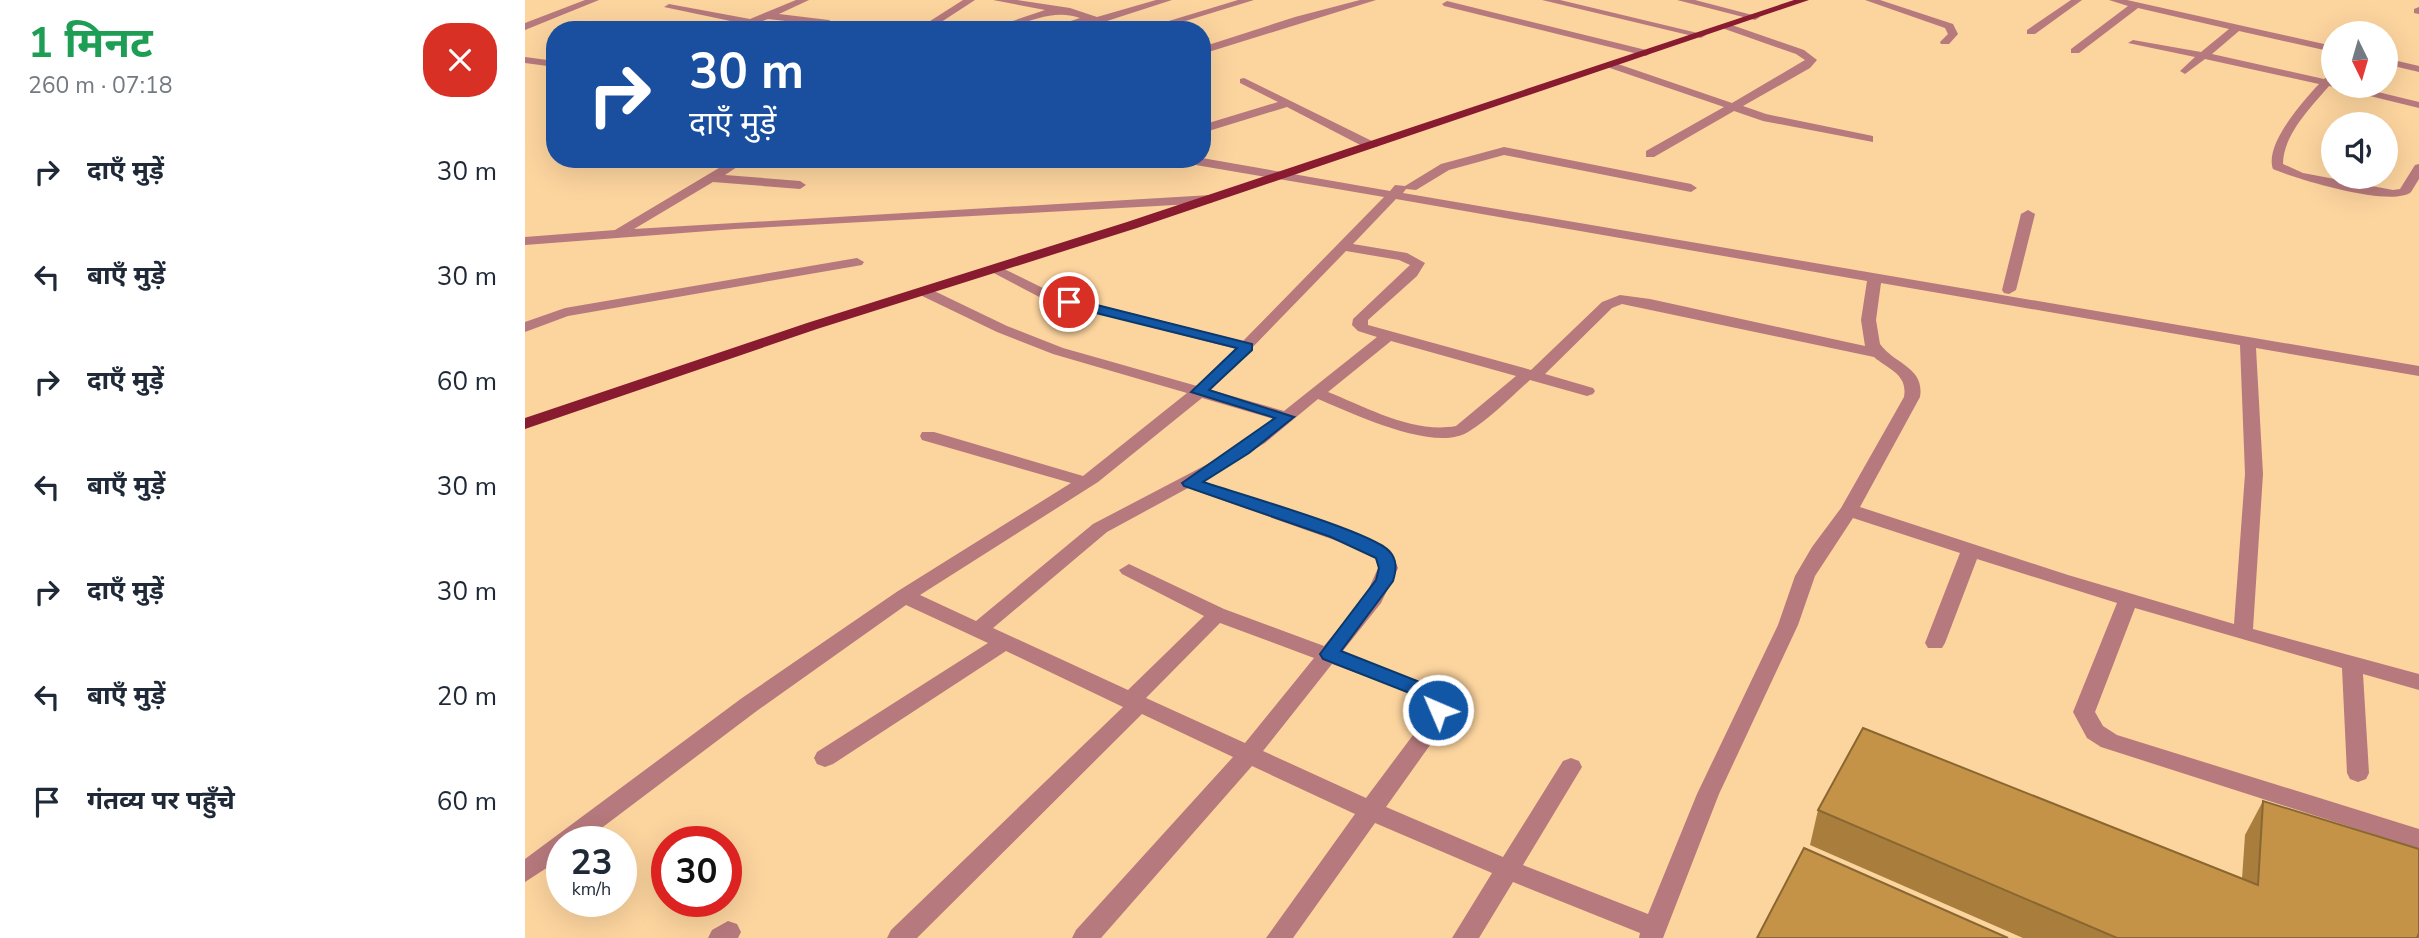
<!DOCTYPE html>
<html lang="hi">
<meta charset="utf-8">
<style>
:root{--surface:#fff;--page:#f2f2f3;--text:#1f2937;--muted:#747a83}
body{margin:0;font-family:"Nunito Sans","Noto Sans Devanagari",sans-serif;background:var(--page);color:var(--text);height:100vh;display:flex;flex-direction:column;font-size:26px;white-space:nowrap}
*{box-sizing:border-box;margin:0}
p{font-size:23px;color:var(--muted)}
.icon{flex:none;width:38px;height:38px;fill:none;stroke:currentColor;stroke-width:2;stroke-linecap:round;stroke-linejoin:round}
.map{position:relative;flex:1;overflow:hidden}
.details{display:flex;flex-direction:column;background:var(--surface);width:525px}
.details>*{flex:none}
.banner{position:absolute;left:21px;top:21px;width:665px;height:147px;border-radius:28px;box-shadow:0 7px 28px #0002;background:#1a4fa0;color:#fff;overflow:hidden}
.needle{width:46px;rotate:175deg}
.buttons{position:absolute;left:1796px;top:21px;display:grid;gap:14px}
.buttons a{display:grid;place-items:center;width:77px;height:77px;border-radius:50%;background:var(--surface);box-shadow:0 7px 28px #0002;font-size:35px}
.speed{position:absolute;left:21px;top:826px;display:flex;gap:14px;font-size:35px;font-weight:700;text-align:center}
.speed>*{display:grid;place-content:center;width:91px;height:91px;border-radius:50%;background:var(--surface);box-shadow:0 7px 28px #0002;line-height:1}
.speed small{font-size:18px;font-weight:400}
.speed .limit{border:10px solid #d22;background:#fff;color:#111}
.pin{position:absolute;display:grid;place-items:center;width:60px;height:60px;color:#fff;margin:-30px;border:4px solid #fff;border-radius:50%;box-shadow:0 2px 7px #0007}
.me{position:absolute;width:77px;margin:-38px;rotate:315deg;stroke-linejoin:round;filter:drop-shadow(0 0 5px #0008)}
.turn{display:flex;align-items:center;gap:24px;height:147px;padding:0 28px;font-size:32px}
.turn .icon{width:91px;height:91px;stroke-width:2.5}
.turn b{display:block;font-size:49px;line-height:60px}
.round{display:grid;place-items:center;flex:none;width:74px;height:74px;border-radius:28px;background:var(--page)}
.summary{display:flex;align-items:center;justify-content:space-between;height:119px;padding:0 28px}
h1{font-size:42px;font-weight:700;line-height:52px;color:#1e9e55}
ul{padding:0;list-style:none}
li{display:flex;align-items:center;gap:21px;height:105px;padding:0 28px}
li div{flex:1}
li b{display:block;font-size:26px}
li em{font-style:normal}
main{display:flex;flex:1;min-height:0}
.map>svg:first-child{display:block}
.lines{fill:none;stroke-linecap:round;stroke-linejoin:round}
.minor{fill:#b6797d;fill-rule:evenodd}
.major{fill:#891b31;fill-rule:evenodd}
.wall{fill:#a97e3d}
.building{fill:#c49347;stroke:#896732;stroke-width:2}
.route{fill:#1157a6;stroke:#0b396c;stroke-width:2}
</style>
<main>
<section class="details">
<div class="summary"><div><h1>1 मिनट</h1><p>260 m · 07:18</p></div><a class="round" style="background:#d93025;color:#fff"><svg class="icon" aria-label="close" viewBox="0 0 24 24"><path d="M6 6l12 12M18 6L6 18"/></svg></a></div>
<ul>
<li><svg class="icon" aria-label="right" viewBox="0 0 24 24"><path d="M7 20v-9h11M14 6l5 5-5 5"/></svg><div><b>दाएँ मुड़ें</b></div><em>30 m</em></li>
<li><svg class="icon" aria-label="left" viewBox="0 0 24 24"><path d="M17 20v-9H6M10 6l-5 5 5 5"/></svg><div><b>बाएँ मुड़ें</b></div><em>30 m</em></li>
<li><svg class="icon" aria-label="right" viewBox="0 0 24 24"><path d="M7 20v-9h11M14 6l5 5-5 5"/></svg><div><b>दाएँ मुड़ें</b></div><em>60 m</em></li>
<li><svg class="icon" aria-label="left" viewBox="0 0 24 24"><path d="M17 20v-9H6M10 6l-5 5 5 5"/></svg><div><b>बाएँ मुड़ें</b></div><em>30 m</em></li>
<li><svg class="icon" aria-label="right" viewBox="0 0 24 24"><path d="M7 20v-9h11M14 6l5 5-5 5"/></svg><div><b>दाएँ मुड़ें</b></div><em>30 m</em></li>
<li><svg class="icon" aria-label="left" viewBox="0 0 24 24"><path d="M17 20v-9H6M10 6l-5 5 5 5"/></svg><div><b>बाएँ मुड़ें</b></div><em>20 m</em></li>
<li><svg class="icon" aria-label="arrive" viewBox="0 0 24 24"><path d="M6 21V4h12l-3 4 3 4H6"/></svg><div><b>गंतव्य पर पहुँचे</b></div><em>60 m</em></li>
</ul>
</section>
<div class="map">
<svg width="1894" height="938" viewBox="0 0 1894 938">
<rect width="100%" height="100%" fill="#fcd49e"/>
<g class="lines">
<!-- minor -->
<g class="minor">
<polygon points="60,0 74,0 0,30 0,23"/>
<polygon points="271,0 284,0 254,14 304,20 309,23 304,26 243,19 217,29 212,26 215,23 139,7 144,4 225,19"/>
<polygon points="438,0 450,0 404,30 391,30"/>
<path d="M468,0H492L545,8L572,17L631,0H647L582,21L603,30C588,30 574,22 564,22C549,22 536,30 518,30L555,18C522,6 495,30 461,30L520,10Z"/>
<polygon points="713,0 729,0 631,30 614,30"/>
<polygon points="835,0 851,0 677,54 677,47 770,17"/>
<polygon points="1017,0 1035,0 1181,35 1176,38"/>
<polygon points="1152,0 1170,0 1235,17 1230,20"/>
<polygon points="1340,0 1355,0 1428,24 1433,34 1424,44 1416,44 1415,42 1423,34 1420,28"/>
<polygon points="1546,0 1557,0 1510,34 1502,34 1502,30"/>
<path d="M1584,0H1602L1808,46V52L1714,31L1687,54L1799,79L1808,73V86H1828L1894,102V108L1804,86C1786,107 1758,135 1758,164L1778,173L1868,190L1875,189L1890,165L1894,164V179L1886,192C1867,208 1771,179 1748,169C1739,145 1778,101 1794,84L1680,59L1660,74L1655,71L1670,57L1603,43L1608,40L1676,52L1704,29L1613,8L1554,53H1546V49L1603,6Z"/>
<polygon points="922,1 1125,51 1126,53 1121,56 919,6 917,4"/>
<polygon points="1894,7 1894,14 1889,13 1889,9"/>
<polygon points="1201,23 1279,50 1292,60 1285,68 1218,106 1241,114 1348,136 1348,142 1238,121 1209,111 1129,157 1121,157 1121,151 1199,107 1082,67 1082,63 1090,63 1207,103 1280,60 1271,54 1197,28 1196,26"/>
<polygon points="0,57 30,61 30,67 0,63"/>
<polygon points="1860,58 1894,66 1894,72 1860,64"/>
<polygon points="719,78 851,143 853,146 843,149 762,107 677,133 677,125 753,102 715,83 715,79"/>
<path d="M979,147L1166,184L1172,188L1166,192L979,155L924,170L891,190L881,189L878,193L1894,366V376L1731,348L1738,474L1728,629L1894,674V690L1838,674L1844,773L1841,779L1833,782L1825,779L1822,773L1817,668L1610,608L1570,712L1578,726L1592,735L1894,829V849L1576,747L1562,738L1548,712L1592,603L1452,559L1420,643L1417,648H1403L1400,643L1435,553L1328,518L1290,576L1273,625L1194,794L1138,938H1114L1115,933L988,882L954,938H927L967,873L850,823L768,938H741L830,814L727,766L576,938H547L551,930L708,757L617,714L392,938H362L366,930L598,707L481,651L308,764L300,767L292,764L289,758L292,752L463,643L381,605L233,710L58,842H37V858L0,882V859L217,698L373,591L546,483L397,440L395,436L397,432H409L558,476L662,393L528,354L472,332L393,294V288H403L482,326L538,348L672,386L711,349L520,300L463,270L470,266L475,267L530,294L718,341L859,197L659,163L653,159L677,158L865,191L870,185L880,186L916,164ZM871,199L1342,281L1336,320L1340,346L1125,299L1095,295L1077,302L1006,370L843,325V320L892,276L900,263L882,253L828,244ZM821,251L874,260L885,265L828,319L827,325L833,331L852,337L759,411L686,390ZM1356,283L1715,345L1720,474L1709,624L1543,575L1335,507L1395,397C1400,367 1369,364 1355,344L1351,320ZM1097,304L1349,357C1364,370 1383,374 1379,397L1316,508L1287,547L1270,576L1253,625L1172,794L1123,914L998,865L1057,767L1054,761L1046,758L1038,761L978,857L861,807L915,731L924,702L916,690L905,685L817,652L856,603L873,568L866,551L857,544L677,481L740,443L793,399C827,413 909,453 943,432C965,419 986,397 1005,380L1062,396L1068,394L1070,391L1068,388L1020,374L1087,308ZM866,341L991,376L931,426C888,434 841,407 803,392ZM677,398L749,419L696,457L568,524L451,621L395,595L573,482ZM663,488L843,552L850,558L853,568L841,595L799,646L699,609L604,564L594,570L597,574L679,616L603,690L468,628L582,532ZM695,623L789,658L720,743L621,698ZM807,664L891,695L902,703L897,723L841,798L738,751Z"/>
<polygon points="209,159 224,159 200,175 275,181 281,185 275,189 188,182 109,229 686,195 693,199 686,203 210,229 0,245 0,237 90,230"/>
<polygon points="1503,210 1510,214 1491,290 1484,294 1479,293 1477,290 1496,214"/>
<polygon points="332,258 339,262 337,265 43,316 0,332 0,322 40,308"/>
<polygon points="203,921 212,924 216,932 213,938 183,938 187,930"/>
</g>
<!-- major -->
<polygon class="major" points="1269,0 1284,0 612,228 292,329 0,429 0,418 282,323 602,222"/>
</g>
<!-- wall -->
<polygon class="wall" points="1738,801 1894,849 1894,938 1498,938 1285,845 1293,810 1717,879 1720,835"/>
<!-- building -->
<g class="building">
<polygon points="1338,728 1733,885 1738,801 1894,849 1894,933 1892,938 1592,938 1293,810"/>
<polygon points="1279,848 1483,938 1232,938"/>
</g>
<!-- route -->
<path class="route" d="M544,298L727,344V350L684,390L769,417L724,453L678,482C711,493 847,532 864,551C873,560 871,571 868,581L816,651L915,690L923,710L920,715H906L900,699L798,659L795,654L851,580L854,568L851,558L806,537L659,486L657,483L750,418L666,392L712,348L539,305L537,302Z"/>
</svg>
<div class="buttons">
<a><svg class="needle" viewBox="-14 -14 28 28"><path d="M0-13l5 13h-10z" fill="#e53935"/><path d="M0 13l5-13h-10z" fill="#747a83"/></svg></a>
<a><svg class="icon" aria-label="sound" viewBox="0 0 24 24"><path d="M4 9h4l5-4v14l-5-4H4zM17 9q2 3 0 6"/></svg></a>
</div>
<div class="speed"><div>23<small>km/h</small></div><div class="limit">30</div></div>
<div class="pin" style="left:544px;top:302px;background:#d93025"><svg class="icon" aria-label="arrive" viewBox="0 0 24 24"><path d="M6 21V4h12l-3 4 3 4H6"/></svg></div>
<svg class="me" style="left:913px;top:710px" viewBox="-20 -20 40 40"><circle r="17" fill="#1157a6" stroke="#fff" stroke-width="3"/><path d="M0-11L8 9 0 5-8 9z" fill="#fff"/></svg>
<div class="banner">
<div class="turn"><svg class="icon" aria-label="right" viewBox="0 0 24 24"><path d="M7 20v-9h11M14 6l5 5-5 5"/></svg><div><b>30 m</b>दाएँ मुड़ें</div></div>
</div>
</div>
</main>
